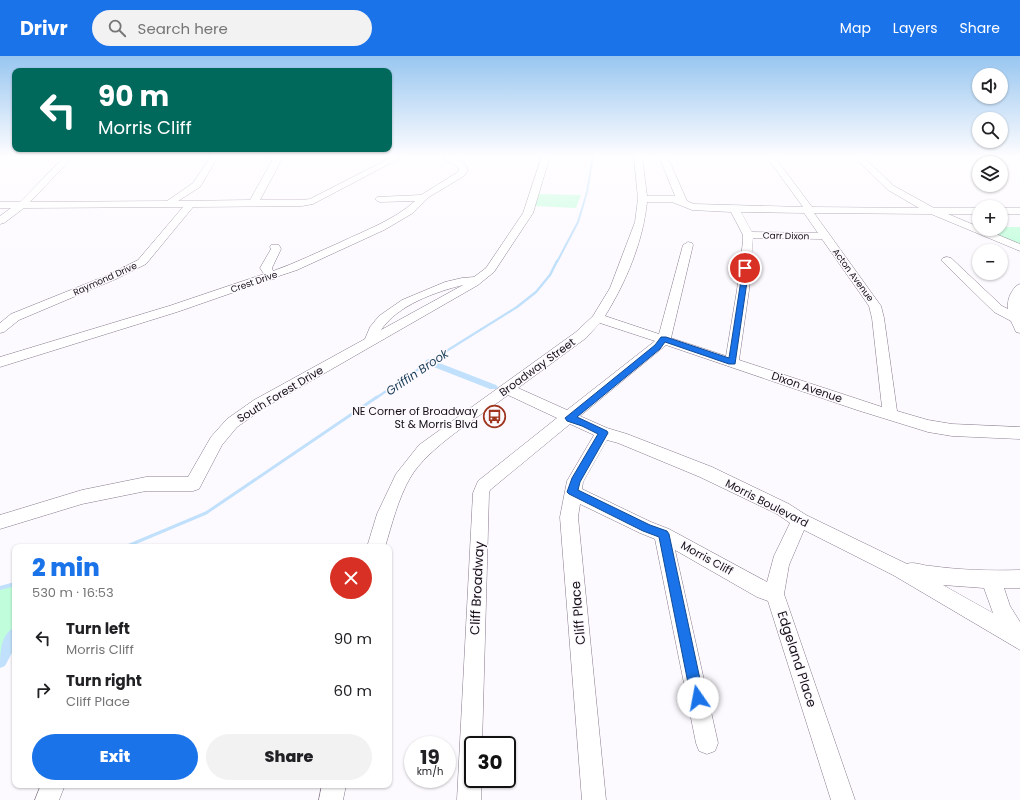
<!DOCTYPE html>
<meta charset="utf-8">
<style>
:root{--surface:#fff;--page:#f2f2f2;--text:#202124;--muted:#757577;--accent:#1a73e8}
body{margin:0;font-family:Poppins,sans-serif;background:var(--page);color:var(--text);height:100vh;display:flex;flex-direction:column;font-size:15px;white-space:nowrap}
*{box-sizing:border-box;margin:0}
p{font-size:13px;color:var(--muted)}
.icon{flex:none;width:22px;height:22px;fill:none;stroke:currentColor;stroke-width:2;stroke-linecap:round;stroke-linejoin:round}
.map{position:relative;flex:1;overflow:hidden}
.side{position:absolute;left:12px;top:488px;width:380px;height:244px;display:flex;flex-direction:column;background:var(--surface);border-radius:8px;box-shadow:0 1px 3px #0004}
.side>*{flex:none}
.hud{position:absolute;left:12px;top:12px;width:380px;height:84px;border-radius:8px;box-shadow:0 1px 3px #0004;background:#00695c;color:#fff;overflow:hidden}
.tools{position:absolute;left:972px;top:12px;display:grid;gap:8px}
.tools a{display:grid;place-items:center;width:36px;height:36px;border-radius:50%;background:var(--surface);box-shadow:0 1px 3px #0004;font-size:20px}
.speed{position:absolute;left:404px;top:680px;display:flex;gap:8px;font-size:20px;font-weight:700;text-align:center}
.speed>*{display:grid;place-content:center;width:52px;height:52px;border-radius:50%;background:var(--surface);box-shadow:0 1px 3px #0004;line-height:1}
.speed small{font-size:10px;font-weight:400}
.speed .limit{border:2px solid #111;border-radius:6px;background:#fff;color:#111}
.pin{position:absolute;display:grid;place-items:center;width:34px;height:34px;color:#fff;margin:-17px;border:2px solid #fff;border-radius:50%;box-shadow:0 1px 4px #0007}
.me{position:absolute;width:44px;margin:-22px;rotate:348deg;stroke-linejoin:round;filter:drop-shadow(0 0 3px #0008)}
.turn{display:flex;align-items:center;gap:14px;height:84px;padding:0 20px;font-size:18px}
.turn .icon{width:52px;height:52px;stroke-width:2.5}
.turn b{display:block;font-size:28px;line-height:34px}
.round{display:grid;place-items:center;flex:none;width:42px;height:42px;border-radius:21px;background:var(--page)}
.headline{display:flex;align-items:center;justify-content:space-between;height:68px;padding:0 20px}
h1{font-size:24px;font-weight:800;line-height:30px;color:var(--accent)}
.action{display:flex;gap:8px;margin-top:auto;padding:8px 20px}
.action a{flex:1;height:46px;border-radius:24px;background:var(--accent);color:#fff;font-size:16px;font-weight:800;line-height:46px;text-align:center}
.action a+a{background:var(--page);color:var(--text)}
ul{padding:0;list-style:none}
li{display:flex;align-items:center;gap:12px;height:52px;padding:0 20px}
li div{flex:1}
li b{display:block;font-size:15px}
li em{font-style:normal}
header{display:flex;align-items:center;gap:24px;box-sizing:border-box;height:56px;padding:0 20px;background:var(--accent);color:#fff}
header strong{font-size:19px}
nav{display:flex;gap:22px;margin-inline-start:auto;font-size:14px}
.search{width:280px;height:36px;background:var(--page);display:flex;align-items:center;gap:10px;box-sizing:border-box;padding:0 14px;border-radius:22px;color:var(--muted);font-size:15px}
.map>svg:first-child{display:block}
.green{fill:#c0fedb}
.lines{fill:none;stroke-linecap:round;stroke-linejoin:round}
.stream-far3{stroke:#c0e0fb;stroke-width:2}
.stream-far2{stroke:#c0e0fb;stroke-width:2.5}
.stream-far1{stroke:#c0e0fb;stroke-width:3}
.stream{stroke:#c0e0fb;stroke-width:4}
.canal{fill:#c0e0fb;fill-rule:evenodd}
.minor-casing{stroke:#87798d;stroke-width:1}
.minor{fill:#fff;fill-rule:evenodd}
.route{fill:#1a73e8;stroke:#114b97}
.labels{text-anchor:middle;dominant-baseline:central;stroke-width:3;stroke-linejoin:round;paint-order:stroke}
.far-street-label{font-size:9px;fill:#140f16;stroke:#fdfaff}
.street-label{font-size:11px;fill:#140f16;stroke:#fdfaff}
.poi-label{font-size:11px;fill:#140f16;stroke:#fdfaff;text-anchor:end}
.water-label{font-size:12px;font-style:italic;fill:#1a3e59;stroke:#fdfaff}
.near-street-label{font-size:13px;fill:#140f16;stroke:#fdfaff}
</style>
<header>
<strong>Drivr</strong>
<div class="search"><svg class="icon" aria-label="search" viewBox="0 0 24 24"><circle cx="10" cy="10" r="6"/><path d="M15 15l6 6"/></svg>Search here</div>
<nav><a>Map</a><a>Layers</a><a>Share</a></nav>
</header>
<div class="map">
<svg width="1020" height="744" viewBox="0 0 1020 744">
<rect width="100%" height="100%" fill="#fdfaff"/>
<!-- green -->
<g class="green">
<polygon points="538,138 581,139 576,152 535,150"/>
<polygon points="1001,171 1020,171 1020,188 1000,181 995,175 1001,175 999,173"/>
<polygon points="15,529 15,578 5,598 0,603 0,534"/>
</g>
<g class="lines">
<!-- stream-far3 -->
<polyline class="stream-far3" points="557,206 578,166 587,136 593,100"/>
<!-- stream-far2 -->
<polyline class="stream-far2" points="376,342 432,304 517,251 536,236 550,219 557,205"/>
<!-- stream-far1 -->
<polyline class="stream-far1" points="125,491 206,457 377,341"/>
<!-- stream -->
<polyline class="stream" points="0,532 15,528"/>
<!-- canal -->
<g class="canal">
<polygon points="429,303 496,329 498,331 496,333 490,333 426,308 425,306 426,304"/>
<path d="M15,571V591L5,610L0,612C0,598 0,578 15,571Z"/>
</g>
<defs>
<g id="minor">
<polygon points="65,100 74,100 30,146 167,145 193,127 211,100 220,100 216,104 200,131 178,145 250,144 273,103 271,100 280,100 282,103 260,144 302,144 310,143 394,100 404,100 313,148 302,150 193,151 146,208 116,223 19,264 4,276 0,277 0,267 11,258 108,219 138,204 183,151 24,152 4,167 0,168 0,160 11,152 0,152 0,146 20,146"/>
<path d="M440,100C451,99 464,103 468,114L464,120L429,141L413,157L384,174L297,214L276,221L275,223L269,224L177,256L0,311V301L169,250L264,218L260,212L271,193L270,191L271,189H279L281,193L272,212L273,215C296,207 318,196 341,186C366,174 394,164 415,145L380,146L377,145L375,143L377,141L421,139L458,116L459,114L458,111Z"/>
<path d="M542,100H550L533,157L494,216L478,229L264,352L237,371L222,389L199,433L193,435H146L82,448L0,473V459L82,434L146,421H188L211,381L227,363L254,344L365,283L370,271L379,260L402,244L445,226L462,222L474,221L486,212L523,157ZM463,229L381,274C398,249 435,236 463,229Z"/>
<path d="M634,100H642L647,140H675L659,100H667L687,145L694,148L803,151L766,100H774L812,151L919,152L888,134L853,100H862L894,130L934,152H979V158H948L979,171V173H984L1020,188V195L931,158L814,157L881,250L884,262L897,355L928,364L952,368L1020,371V383L952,380L928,376L857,354L666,289L580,360L607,372L627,378L712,411L789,448L806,459L907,508C914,505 923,510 931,510C960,514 990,515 1020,514V532H1004L1010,550L1020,566V594L893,519L804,474L789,509L784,538L855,744H831L768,545L757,541L675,494L718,687L715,695L707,698L699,695L696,687L655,483L640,477L580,448L578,461L606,744H582L560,461L567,425L594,379L570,368L490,434L489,437L482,689H473V723H481V744H457L473,437L478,425L557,362L508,339C479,361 428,391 410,422C398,443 392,468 385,491H367L377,458L396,418L419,389L576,276L593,260L610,232L635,166L638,143ZM647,146H672L692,154L731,156L743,179V185L737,234L726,300L671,282L693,189L692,187L688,186L683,189L659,278L605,260C626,226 643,186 647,146ZM741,156L804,157L818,177L752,176ZM753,182L822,183L869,250L872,262L882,351L739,304L749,234ZM600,267L655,285L567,354L518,332L586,282ZM607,384L618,387L700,421L777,458L790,467L774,500L767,526L669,473L651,466L582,433L583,426ZM943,529L984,532L993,557Z"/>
<rect x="1001" y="152" width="19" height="6"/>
<path d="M947,201L951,202L1002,250L1008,253C1007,244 1010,237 1016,230L1020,228V277L1016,276L1011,265L994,256L943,206L941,204L943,202Z"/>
<polygon points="41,729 65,729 59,744 35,744"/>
<polygon points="322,729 346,729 343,744 319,744"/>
</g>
</defs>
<!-- minor casing -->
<use href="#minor" class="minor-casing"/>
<!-- minor -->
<use href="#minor" class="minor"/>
</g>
<!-- sky -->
<linearGradient id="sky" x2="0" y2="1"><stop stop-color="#98c6f0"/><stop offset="0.49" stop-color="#fefdff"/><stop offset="1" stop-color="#fefdff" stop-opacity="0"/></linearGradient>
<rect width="1020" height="204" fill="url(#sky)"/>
<!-- route -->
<polygon class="route" points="743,211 749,212 735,308 729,308 665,286 660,293 577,361 607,375 608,377 580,426 578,434 650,469 667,475 669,478 704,642 702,647 698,649 693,647 691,642 659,481 643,475 569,438 567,436 572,422 598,378 582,370 567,365 565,362 655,289 661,281 666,281 729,302"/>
<!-- icons -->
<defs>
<symbol id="bus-ring" viewBox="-11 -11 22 22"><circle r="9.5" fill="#fdfaff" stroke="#9e351e" stroke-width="1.5"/><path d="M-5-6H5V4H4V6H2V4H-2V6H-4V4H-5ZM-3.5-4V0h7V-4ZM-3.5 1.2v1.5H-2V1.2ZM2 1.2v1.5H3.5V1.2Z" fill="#9e351e"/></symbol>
</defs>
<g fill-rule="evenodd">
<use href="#bus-ring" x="482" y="348" width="25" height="25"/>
</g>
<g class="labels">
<!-- far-street labels -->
<g class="far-street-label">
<text transform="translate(786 180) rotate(1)">Carr Dixon</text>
<text transform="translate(853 219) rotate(54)">Acton Avenue</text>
<text transform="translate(105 223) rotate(-24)">Raymond Drive</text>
<text transform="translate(254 226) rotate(-19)">Crest Drive</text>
</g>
<!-- street labels -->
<g class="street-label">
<text transform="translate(537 311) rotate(-36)">Broadway Street</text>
<text transform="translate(807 331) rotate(19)">Dixon Avenue</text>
<text transform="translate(280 338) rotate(-31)">South Forest Drive</text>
<text transform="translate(767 447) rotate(27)">Morris Boulevard</text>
<text transform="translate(707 502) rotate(29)">Morris Cliff</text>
</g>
<!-- poi labels -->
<g class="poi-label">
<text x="478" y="355">NE Corner of Broadway<tspan x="478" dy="13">St &amp; Morris Blvd</tspan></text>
</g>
<!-- water labels -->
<g class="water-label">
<text transform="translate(417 316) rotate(-34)">Griffin Brook</text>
</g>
<!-- near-street labels -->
<g class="near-street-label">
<text transform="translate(477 532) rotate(-87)">Cliff Broadway</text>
<text transform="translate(578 557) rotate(-95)">Cliff Place</text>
<text transform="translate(797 603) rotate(72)">Edgeland Place</text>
</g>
</g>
</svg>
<div class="tools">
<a><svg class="icon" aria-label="sound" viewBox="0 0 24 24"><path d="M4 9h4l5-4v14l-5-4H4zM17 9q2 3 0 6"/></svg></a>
<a><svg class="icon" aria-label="search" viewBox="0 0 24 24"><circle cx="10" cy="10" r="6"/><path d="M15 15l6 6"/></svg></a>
<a><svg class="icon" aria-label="layers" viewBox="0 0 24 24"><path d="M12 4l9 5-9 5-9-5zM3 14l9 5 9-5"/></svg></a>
<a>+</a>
<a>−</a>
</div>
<div class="speed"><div>19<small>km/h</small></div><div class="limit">30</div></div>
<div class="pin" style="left:745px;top:212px;background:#d93025"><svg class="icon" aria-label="arrive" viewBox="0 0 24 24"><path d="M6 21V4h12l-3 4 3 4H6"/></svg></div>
<svg class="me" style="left:698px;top:642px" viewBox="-20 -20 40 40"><circle r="19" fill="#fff"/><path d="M0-13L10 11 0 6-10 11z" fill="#1a73e8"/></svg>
<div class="hud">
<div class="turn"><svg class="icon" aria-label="left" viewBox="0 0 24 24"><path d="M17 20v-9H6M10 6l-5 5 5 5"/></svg><div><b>90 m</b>Morris Cliff</div></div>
</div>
<section class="side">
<div class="headline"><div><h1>2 min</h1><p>530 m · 16:53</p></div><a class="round" style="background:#d93025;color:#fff"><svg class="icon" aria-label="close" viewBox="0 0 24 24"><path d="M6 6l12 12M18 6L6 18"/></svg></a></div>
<ul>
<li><svg class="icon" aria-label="left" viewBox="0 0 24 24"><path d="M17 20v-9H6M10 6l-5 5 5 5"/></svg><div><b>Turn left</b><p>Morris Cliff</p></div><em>90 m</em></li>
<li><svg class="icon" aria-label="right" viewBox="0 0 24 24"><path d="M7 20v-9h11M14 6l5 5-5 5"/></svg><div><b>Turn right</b><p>Cliff Place</p></div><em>60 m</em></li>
</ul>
<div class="action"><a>Exit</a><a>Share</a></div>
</section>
</div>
